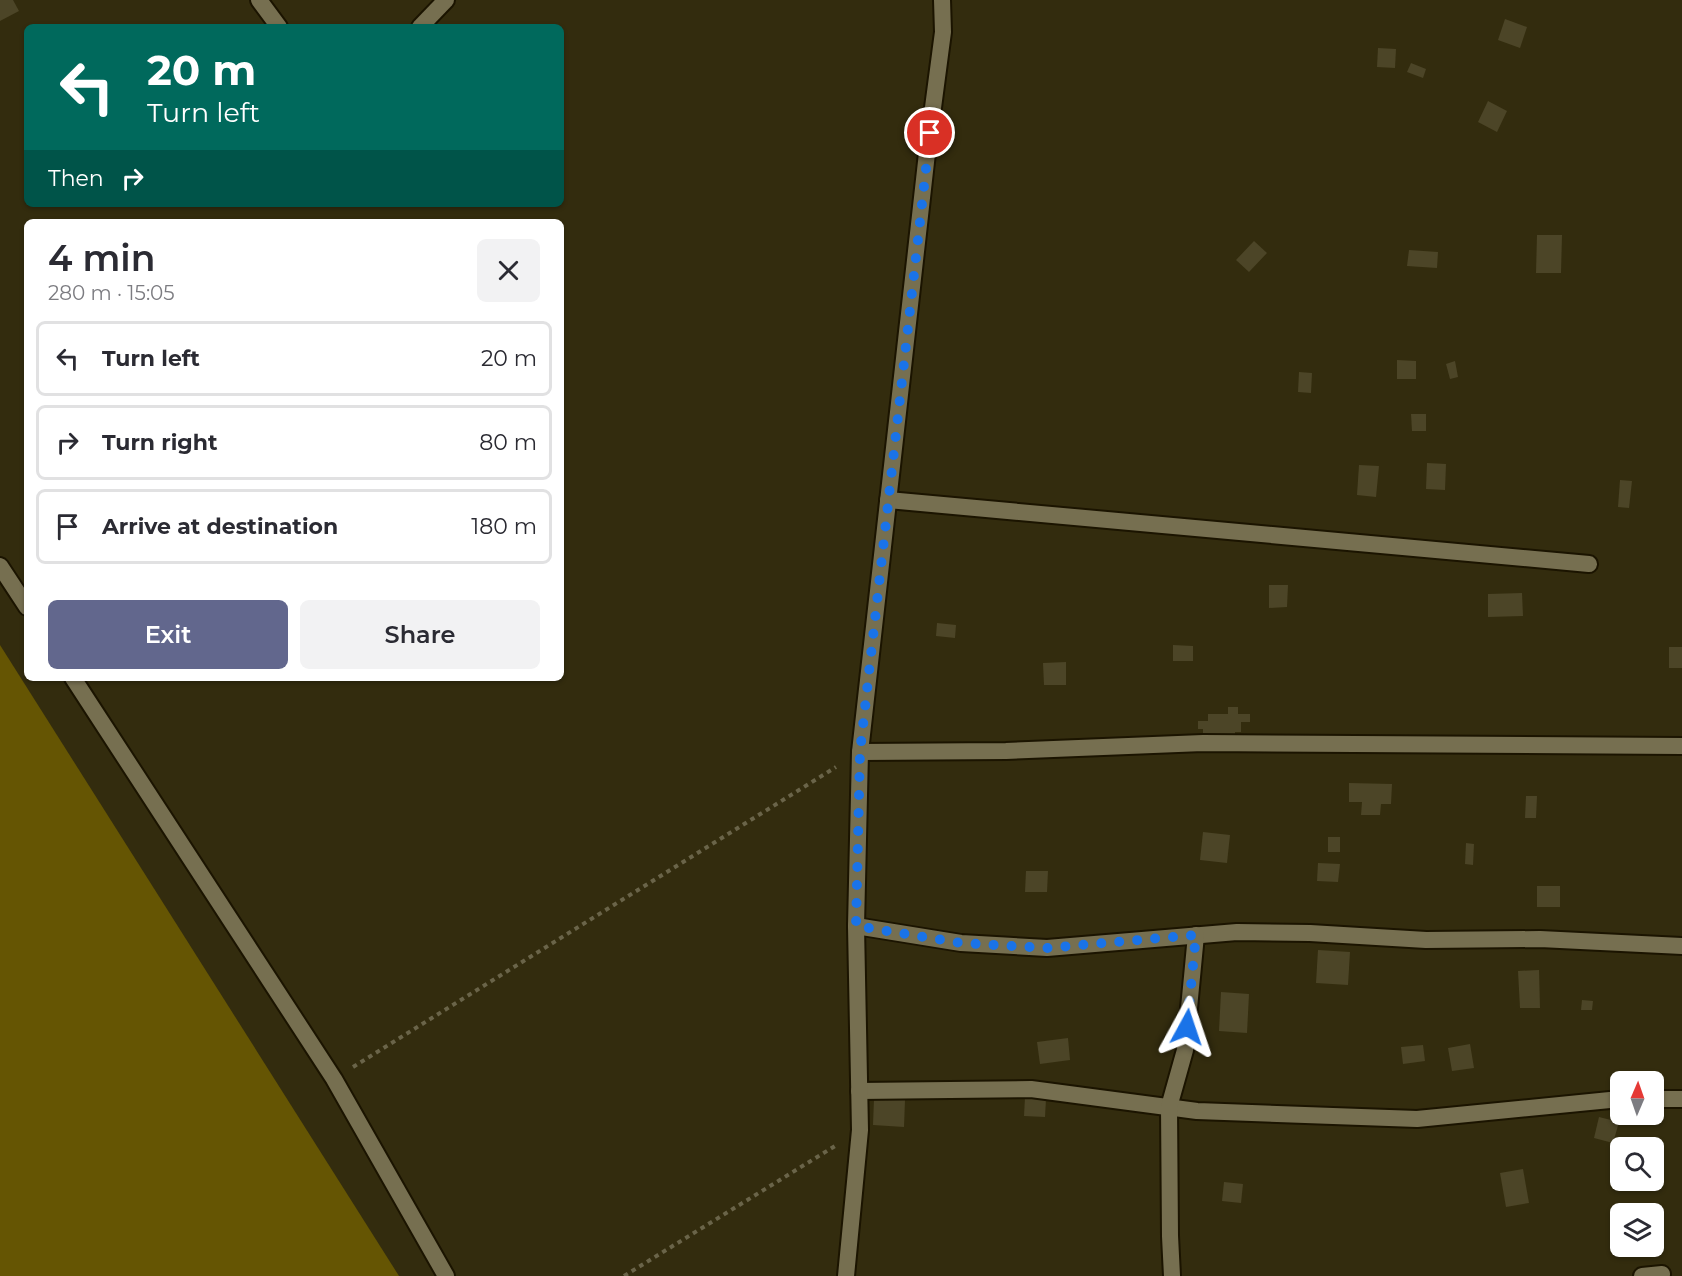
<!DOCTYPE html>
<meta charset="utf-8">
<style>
:root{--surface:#fff;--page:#f2f2f3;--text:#2b2b33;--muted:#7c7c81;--line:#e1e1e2;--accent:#62678d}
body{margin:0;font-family:Montserrat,sans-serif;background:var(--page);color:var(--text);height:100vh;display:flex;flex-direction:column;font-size:22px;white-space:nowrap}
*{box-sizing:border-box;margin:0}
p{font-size:20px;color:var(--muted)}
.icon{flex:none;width:33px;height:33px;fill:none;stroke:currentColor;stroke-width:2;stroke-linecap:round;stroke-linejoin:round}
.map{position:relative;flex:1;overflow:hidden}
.panel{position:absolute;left:24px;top:219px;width:540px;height:462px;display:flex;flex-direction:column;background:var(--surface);border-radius:9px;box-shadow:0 2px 4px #0004}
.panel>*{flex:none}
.top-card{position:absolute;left:24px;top:24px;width:540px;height:183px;border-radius:9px;box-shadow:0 2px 4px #0004;background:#00695c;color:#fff;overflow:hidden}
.needle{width:39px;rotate:2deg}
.buttons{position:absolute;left:1610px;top:1071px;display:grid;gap:12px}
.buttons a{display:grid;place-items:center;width:54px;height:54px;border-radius:9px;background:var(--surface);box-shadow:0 2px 4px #0004;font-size:30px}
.pin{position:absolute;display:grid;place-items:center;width:51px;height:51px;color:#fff;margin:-26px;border:3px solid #fff;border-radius:50%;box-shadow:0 2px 6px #0007}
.me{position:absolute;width:66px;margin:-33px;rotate:5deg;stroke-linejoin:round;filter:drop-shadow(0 0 4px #0008)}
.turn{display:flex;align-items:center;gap:21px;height:126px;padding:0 24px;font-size:27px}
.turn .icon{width:78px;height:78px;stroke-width:2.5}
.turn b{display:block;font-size:42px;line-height:51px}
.then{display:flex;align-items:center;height:57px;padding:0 24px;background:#0003;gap:12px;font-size:22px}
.round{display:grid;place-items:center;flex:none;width:63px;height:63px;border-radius:9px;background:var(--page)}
.overview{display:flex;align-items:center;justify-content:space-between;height:102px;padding:0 24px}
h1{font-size:36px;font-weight:600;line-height:45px}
.action{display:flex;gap:12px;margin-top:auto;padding:12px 24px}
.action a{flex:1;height:69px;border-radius:9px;background:var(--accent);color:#fff;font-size:24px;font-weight:600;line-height:69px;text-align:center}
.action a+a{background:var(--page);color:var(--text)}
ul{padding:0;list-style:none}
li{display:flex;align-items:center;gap:18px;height:75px;margin:0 12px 9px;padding:0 12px;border:3px solid var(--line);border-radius:9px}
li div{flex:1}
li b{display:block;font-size:22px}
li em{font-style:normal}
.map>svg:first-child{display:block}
.green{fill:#655503}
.building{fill:#4c4527}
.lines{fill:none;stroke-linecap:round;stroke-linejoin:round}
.minor-casing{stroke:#1b1400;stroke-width:20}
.path{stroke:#6a6449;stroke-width:4;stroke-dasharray:4.5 4.5;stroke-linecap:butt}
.minor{stroke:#766f50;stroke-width:16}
.route{stroke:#1a73e8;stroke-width:10;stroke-dasharray:0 18}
</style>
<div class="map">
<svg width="1682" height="1276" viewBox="0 0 1682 1276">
<rect width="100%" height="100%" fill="#332c0e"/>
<!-- green -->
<polygon class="green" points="0,645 399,1276 0,1276"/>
<!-- building -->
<g class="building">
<polygon points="0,0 13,0 19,11 0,21"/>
<polygon points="1505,19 1527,27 1520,48 1498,40"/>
<polygon points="1378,48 1396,49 1395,68 1377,67"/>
<polygon points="1411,63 1426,69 1423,78 1407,72"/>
<polygon points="1488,101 1507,111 1497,132 1478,122"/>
<polygon points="1537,235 1562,235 1561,273 1536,273"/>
<polygon points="1254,241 1267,253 1249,272 1236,260"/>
<polygon points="1409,250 1438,252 1437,268 1407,266"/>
<polygon points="1397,360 1416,361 1416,379 1397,379"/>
<polygon points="1455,361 1458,377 1450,379 1446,364"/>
<polygon points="1299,372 1312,373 1311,393 1298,392"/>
<polygon points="1411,414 1426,414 1426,431 1412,431"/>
<polygon points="1427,463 1446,464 1445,490 1426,489"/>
<polygon points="1359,465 1379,466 1376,497 1357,495"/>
<polygon points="1620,480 1632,481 1629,508 1618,507"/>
<polygon points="1269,585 1288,585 1287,607 1269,608"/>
<polygon points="1522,593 1523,616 1488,617 1488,594"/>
<polygon points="937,623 956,625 955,638 936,636"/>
<polygon points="1173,645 1193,646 1193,661 1173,661"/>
<rect x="1669" y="647" width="13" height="21"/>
<polygon points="1066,662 1066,685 1044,685 1043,663"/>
<polygon points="1228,707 1238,707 1238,714 1250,714 1250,722 1241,722 1241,732 1235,732 1235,737 1203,737 1203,729 1198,729 1198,721 1208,721 1208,714 1228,714"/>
<polygon points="1349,783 1392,784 1391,804 1381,804 1380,815 1361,815 1362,802 1349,802"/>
<polygon points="1526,796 1537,796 1536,818 1525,818"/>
<polygon points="1203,832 1230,835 1227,863 1200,860"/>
<rect x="1328" y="837" width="12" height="15"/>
<polygon points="1466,843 1474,844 1473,865 1465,864"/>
<polygon points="1318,863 1340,864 1338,882 1317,881"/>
<polygon points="1026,871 1048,871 1047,892 1025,892"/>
<rect x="1537" y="886" width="23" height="21"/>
<polygon points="1318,950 1350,952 1348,985 1316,983"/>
<polygon points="1539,970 1540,1008 1520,1008 1518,971"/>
<polygon points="1221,992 1249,994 1247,1033 1219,1031"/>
<polygon points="1582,1000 1593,1001 1592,1010 1581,1010"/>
<polygon points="1068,1038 1070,1060 1040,1064 1037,1042"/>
<polygon points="1470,1044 1474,1068 1452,1071 1448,1048"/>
<polygon points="1423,1045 1425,1061 1403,1064 1401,1047"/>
<polygon points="1025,1097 1046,1099 1045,1117 1024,1116"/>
<polygon points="874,1099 905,1100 904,1127 873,1125"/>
<polygon points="1599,1117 1619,1122 1613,1143 1594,1138"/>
<polygon points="1523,1169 1529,1203 1506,1207 1500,1173"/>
<polygon points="1224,1182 1243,1184 1241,1203 1222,1201"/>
</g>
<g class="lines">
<defs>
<g id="minor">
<polyline points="259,0 279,27"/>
<polyline points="420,27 446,0"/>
<polyline points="888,500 1589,564"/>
<polyline points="0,566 27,607"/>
<polyline points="73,678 334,1079 446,1276"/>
<polyline points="860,752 1006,751 1203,743 1682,746"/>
<polyline points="856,926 961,943 1047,948 1237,932 1310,933 1426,940 1540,939 1682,946"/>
<polyline points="859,1091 1031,1089 1197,1111 1417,1119 1620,1099"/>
<polyline points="1653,1099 1682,1099"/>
<polyline points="846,1276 860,1130 856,926 860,752 927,153 943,32 942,0"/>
<polyline points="1172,1276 1170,1236 1169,1107 1185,1050 1196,935"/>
<polyline points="1642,1276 1662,1274"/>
</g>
</defs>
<!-- minor casing -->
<use href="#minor" class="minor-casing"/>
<!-- path -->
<g class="path">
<polyline points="353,1067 836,767"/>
<polyline points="624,1276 835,1146"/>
</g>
<!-- minor -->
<use href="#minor" class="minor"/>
</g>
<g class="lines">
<!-- route -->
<polyline class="route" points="930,133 860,752 856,926 961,943 1047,948 1196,935 1187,1027"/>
</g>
</svg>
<div class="buttons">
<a><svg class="needle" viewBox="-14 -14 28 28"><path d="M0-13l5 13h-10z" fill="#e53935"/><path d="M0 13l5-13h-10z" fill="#7c7c81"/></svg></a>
<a><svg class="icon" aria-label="search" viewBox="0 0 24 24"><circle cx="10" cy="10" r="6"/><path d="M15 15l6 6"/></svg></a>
<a><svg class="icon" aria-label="layers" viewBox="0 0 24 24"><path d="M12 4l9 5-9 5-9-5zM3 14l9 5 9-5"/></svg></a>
</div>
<div class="pin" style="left:930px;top:133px;background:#d93025"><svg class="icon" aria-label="arrive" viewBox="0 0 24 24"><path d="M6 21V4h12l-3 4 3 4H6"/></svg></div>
<svg class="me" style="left:1187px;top:1027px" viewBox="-20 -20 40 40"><path d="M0-17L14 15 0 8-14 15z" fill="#1a73e8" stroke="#fff" stroke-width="4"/></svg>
<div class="top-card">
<div class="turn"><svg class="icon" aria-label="left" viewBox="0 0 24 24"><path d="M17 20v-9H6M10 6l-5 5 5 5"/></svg><div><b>20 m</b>Turn left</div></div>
<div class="then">Then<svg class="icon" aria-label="right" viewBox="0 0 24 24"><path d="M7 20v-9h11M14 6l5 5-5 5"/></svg></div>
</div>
<section class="panel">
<div class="overview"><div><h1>4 min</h1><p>280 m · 15:05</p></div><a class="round"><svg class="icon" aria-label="close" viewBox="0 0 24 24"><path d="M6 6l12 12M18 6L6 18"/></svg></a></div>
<ul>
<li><svg class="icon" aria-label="left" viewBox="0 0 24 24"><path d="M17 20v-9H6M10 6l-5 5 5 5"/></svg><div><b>Turn left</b></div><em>20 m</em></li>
<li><svg class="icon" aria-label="right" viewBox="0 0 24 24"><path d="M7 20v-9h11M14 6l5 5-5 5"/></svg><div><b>Turn right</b></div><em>80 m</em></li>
<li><svg class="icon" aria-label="arrive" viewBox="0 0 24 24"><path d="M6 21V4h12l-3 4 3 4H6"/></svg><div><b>Arrive at destination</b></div><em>180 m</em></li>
</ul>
<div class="action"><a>Exit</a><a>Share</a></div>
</section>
</div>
